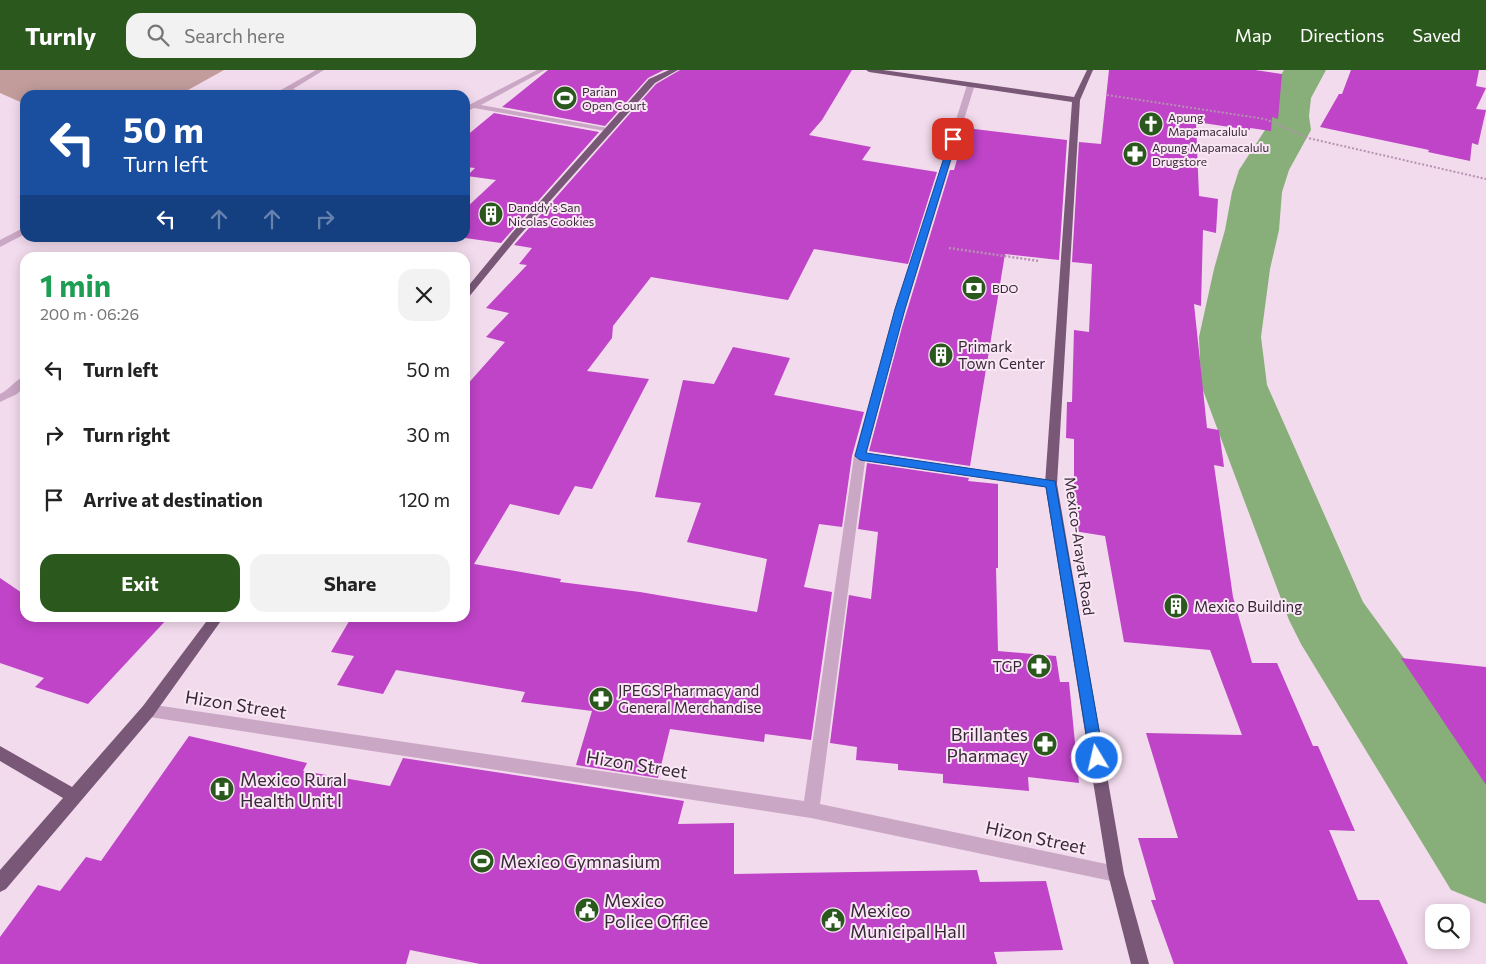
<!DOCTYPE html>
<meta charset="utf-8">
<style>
:root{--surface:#fff;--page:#f2f2f2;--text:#222;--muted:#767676;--accent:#2b581d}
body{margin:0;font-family:Commissioner,sans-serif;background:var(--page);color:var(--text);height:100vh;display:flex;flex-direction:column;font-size:19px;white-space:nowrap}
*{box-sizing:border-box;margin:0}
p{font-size:16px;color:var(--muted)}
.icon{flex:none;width:28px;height:28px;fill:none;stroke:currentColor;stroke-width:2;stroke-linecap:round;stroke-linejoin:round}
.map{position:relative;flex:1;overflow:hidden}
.details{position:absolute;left:20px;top:182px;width:450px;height:370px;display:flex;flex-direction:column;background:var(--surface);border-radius:15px;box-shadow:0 2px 12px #0003}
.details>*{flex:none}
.hud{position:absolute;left:20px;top:20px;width:450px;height:152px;border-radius:15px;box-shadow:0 2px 12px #0003;background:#1a4fa0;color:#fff;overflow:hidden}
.controls{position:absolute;left:1425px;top:834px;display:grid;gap:10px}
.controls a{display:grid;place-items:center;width:45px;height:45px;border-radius:10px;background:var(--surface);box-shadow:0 2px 12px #0003;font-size:25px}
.pin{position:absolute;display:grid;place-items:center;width:42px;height:42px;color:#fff;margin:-21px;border-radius:10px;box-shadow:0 2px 8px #0006}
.me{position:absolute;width:55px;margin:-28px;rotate:351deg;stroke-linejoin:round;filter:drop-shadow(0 0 4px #0008)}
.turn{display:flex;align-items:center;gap:18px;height:105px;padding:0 20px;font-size:22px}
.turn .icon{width:65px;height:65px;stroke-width:2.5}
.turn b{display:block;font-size:35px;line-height:42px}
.lanes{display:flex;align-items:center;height:48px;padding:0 20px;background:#0003;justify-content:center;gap:25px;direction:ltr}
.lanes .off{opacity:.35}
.round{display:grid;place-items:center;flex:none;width:52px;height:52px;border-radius:15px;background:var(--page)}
.headline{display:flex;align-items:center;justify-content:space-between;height:85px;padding:0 20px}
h1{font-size:30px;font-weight:700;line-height:38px;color:#1e9e55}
.cta{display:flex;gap:10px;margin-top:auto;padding:10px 20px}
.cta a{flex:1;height:58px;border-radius:15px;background:var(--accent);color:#fff;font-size:20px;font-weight:700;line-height:58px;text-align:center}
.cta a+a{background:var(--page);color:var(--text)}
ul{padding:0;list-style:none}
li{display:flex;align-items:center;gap:15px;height:65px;padding:0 20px}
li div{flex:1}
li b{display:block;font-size:19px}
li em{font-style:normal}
header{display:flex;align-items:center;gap:30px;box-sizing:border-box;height:70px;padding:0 25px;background:var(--accent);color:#fff}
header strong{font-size:24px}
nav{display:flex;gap:28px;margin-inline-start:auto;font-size:18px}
.search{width:350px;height:45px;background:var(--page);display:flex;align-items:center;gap:12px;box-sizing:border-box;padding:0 18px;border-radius:15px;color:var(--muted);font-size:19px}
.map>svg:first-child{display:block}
.green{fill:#c19c9b}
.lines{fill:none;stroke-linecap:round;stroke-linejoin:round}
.river{fill:#88af7a;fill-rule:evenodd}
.building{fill:#bf44c7}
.path-far1{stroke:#b691b1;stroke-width:2;stroke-dasharray:2 2;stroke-linecap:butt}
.path{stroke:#b691b1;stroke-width:2.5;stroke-dasharray:2 2;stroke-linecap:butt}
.minor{fill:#caa7c5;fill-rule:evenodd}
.major{fill:#795877;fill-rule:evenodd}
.route{fill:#1a73e8;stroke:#114b97}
.labels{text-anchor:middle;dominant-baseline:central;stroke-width:4;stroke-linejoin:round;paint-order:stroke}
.far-poi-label{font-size:12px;fill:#372836;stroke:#fae7f5;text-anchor:start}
.poi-label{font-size:15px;fill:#372836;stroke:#fae7f5;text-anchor:start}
.street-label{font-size:15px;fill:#372836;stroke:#fae7f5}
.near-street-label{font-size:18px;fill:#372836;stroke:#fae7f5}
.near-poi-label{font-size:18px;fill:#372836;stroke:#fae7f5;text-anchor:start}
</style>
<header>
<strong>Turnly</strong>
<div class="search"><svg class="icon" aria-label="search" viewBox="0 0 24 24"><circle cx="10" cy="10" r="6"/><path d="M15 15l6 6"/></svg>Search here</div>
<nav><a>Map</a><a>Directions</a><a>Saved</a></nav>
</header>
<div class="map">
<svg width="1486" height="894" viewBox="0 0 1486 894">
<rect width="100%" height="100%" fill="#f2dbed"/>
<!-- green -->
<polygon class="green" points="0,0 224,0 179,25 25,25 25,34 0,23"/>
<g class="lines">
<!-- river -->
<polygon class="river" points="1284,0 1326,0 1311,28 1309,46 1311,60 1289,100 1282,122 1279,160 1270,199 1261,267 1267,315 1363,532 1486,701 1486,834 1451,820 1301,574 1289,550 1201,315 1199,267 1214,199 1225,160 1232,122 1239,100 1265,60 1263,46 1267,28"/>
</g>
<!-- building -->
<g class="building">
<polygon points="548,0 664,0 648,8 605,56 502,37"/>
<polygon points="680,0 852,0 822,50 809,65 871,77 862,90 937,102 908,194 814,179 788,230 651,207 613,256 612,268 587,301 649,309 592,419 575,416 559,445 510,434 474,494 561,509 560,512 640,522 757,542 767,489 687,472 701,433 655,427 683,310 714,314 733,277 790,288 774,325 864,342 852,386 842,457 819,454 804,517 832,522 811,670 765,664 764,672 670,659 658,708 576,695 592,641 521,632 525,622 396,600 383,624 337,615 354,586 331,582 351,548 465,548 465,317 505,272 486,267 509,243 486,238 527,195 519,194 532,178 514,175 656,14"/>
<polygon points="1109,0 1255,0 1282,4 1278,49 1272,47 1271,61 1250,58 1250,60 1196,52 1199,126 1218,129 1216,163 1203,160 1201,236 1194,234 1207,358 1219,360 1224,397 1214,395 1233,527 1252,593 1277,593 1313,676 1318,676 1355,761 1329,760 1358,830 1379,830 1408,894 1174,894 1151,830 1156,830 1138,768 1178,768 1146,663 1242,665 1210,580 1124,572 1105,466 1074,461 1074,369 1066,368 1067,332 1072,332 1074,260 1089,262 1092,194 1072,192 1079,72 1101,74"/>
<polygon points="1351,0 1479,0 1476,16 1486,18 1476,39 1486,40 1478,75 1472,73 1470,91 1428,82 1429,80 1320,57 1339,24 1342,24"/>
<polygon points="494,43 599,62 501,173 465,168 465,139 496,110 467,106 475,98 465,97 465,67"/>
<polygon points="966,58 1067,70 1059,190 1005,184 970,396 869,381 902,257 950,100 954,100"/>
<polygon points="867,393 969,408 968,411 998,414 998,498 996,498 998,581 1056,586 1060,612 1069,612 1079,713 1028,707 1029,721 943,713 943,704 898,700 898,694 856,690 857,677 830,673 849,525 871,529 878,462 858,459"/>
<polygon points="0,508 25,525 25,548 168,548 88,634 35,617 44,608 0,593"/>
<polygon points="1401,588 1486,597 1486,715"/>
<polygon points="189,666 307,693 303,701 390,716 403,688 684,731 678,754 734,753 734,804 977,800 980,812 1046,811 1063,880 994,882 997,894 480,894 410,880 406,894 0,894 0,867 38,815 60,821 86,787 101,791"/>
</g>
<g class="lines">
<!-- path-far1 -->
<polyline class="path-far1" points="1107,25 1265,49 1308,68 1486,109"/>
<!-- path -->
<polyline class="path" points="949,178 1039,191"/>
<!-- minor -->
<g class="minor">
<polygon points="316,0 324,0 293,19 314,25 301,25 288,22 281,25 272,25"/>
<polygon points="537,0 545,0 481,35 608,58 612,60 611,62 474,38 465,42 465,37"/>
<polygon points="968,12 975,14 899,260 867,383 1051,410 1057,414 1051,418 865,391 820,734 1116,796 1122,798 1124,804 1122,810 1116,812 811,748 143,646 141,641 143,636 148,634 804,731 854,386 889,260"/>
<polygon points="25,157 25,164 0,177 0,170"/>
<path d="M25,306V316L17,324L0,332V324C10,319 16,309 25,306Z"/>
</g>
<!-- major -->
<g class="major">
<polygon points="669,0 678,0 655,13 518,167 468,228 465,229 465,220 512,163 649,9"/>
<polygon points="866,0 883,0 1074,27 1087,0 1093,0 1080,30 1057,414 1124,804 1149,894 1131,894 1108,804 1045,414 1072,32 869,2"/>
<polygon points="209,548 223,548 153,646 6,819 0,822 0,800 63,728 0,691 0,676 72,717 143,636"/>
</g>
</g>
<!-- route -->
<polygon class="route" points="953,67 957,69 905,239 866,383 1055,411 1104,688 1102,693 1097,695 1092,693 1090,688 1046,417 860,390 855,386 895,239 950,69"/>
<!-- icons -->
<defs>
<symbol id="stadium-disc" viewBox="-11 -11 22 22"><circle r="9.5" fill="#2b581d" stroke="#fae7f5"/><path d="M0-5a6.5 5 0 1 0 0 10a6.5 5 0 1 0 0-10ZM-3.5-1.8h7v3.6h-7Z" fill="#fff"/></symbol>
<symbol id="church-disc" viewBox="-11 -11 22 22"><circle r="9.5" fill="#2b581d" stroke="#fae7f5"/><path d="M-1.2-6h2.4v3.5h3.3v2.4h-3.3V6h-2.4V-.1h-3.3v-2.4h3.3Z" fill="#fff"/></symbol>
<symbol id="pharmacy-disc" viewBox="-11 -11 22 22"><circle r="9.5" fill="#2b581d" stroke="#fae7f5"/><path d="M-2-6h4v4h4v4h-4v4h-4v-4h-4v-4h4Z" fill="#fff"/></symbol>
<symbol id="building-disc" viewBox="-11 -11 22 22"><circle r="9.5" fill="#2b581d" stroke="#fae7f5"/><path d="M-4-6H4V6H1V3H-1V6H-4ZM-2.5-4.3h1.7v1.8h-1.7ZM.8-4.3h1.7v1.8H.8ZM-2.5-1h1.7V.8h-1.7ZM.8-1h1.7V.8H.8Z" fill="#fff"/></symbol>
<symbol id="bank-disc" viewBox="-11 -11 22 22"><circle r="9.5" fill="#2b581d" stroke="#fae7f5"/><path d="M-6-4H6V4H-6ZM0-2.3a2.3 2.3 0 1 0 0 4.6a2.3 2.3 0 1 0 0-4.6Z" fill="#fff"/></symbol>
<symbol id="hospital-disc" viewBox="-11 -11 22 22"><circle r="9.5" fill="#2b581d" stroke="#fae7f5"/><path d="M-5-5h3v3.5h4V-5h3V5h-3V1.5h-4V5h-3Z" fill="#fff"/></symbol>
<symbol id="civic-disc" viewBox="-11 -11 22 22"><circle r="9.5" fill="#2b581d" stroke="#fae7f5"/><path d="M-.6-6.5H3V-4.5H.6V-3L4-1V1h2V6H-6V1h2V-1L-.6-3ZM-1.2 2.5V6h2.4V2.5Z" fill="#fff"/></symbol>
</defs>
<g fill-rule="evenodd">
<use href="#stadium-disc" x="551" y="14" width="28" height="28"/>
<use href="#church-disc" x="1137" y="40" width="28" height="28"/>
<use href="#pharmacy-disc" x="1121" y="70" width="28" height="28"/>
<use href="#building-disc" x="477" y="130" width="28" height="28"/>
<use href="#bank-disc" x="960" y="204" width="28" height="28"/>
<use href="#building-disc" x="927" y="271" width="28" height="28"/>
<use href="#building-disc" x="1162" y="522" width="28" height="28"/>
<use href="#pharmacy-disc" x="1025" y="582" width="28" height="28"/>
<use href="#pharmacy-disc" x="587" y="615" width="28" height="28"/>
<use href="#pharmacy-disc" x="1031" y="660" width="28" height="28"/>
<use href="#hospital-disc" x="208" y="705" width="28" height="28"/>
<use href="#stadium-disc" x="468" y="777" width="28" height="28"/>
<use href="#civic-disc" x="573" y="826" width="28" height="28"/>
<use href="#civic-disc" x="819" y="836" width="28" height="28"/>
</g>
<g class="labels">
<!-- far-poi labels -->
<g class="far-poi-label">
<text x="582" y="21">Parian<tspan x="582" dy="14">Open Court</tspan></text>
<text x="1168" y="47">Apung<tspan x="1168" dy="14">Mapamacalulu</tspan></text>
<text x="1152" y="77">Apung Mapamacalulu<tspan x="1152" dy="14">Drugstore</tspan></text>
<text x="508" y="137">Danddy's San<tspan x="508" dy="14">Nicolas Cookies</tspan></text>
<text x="992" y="218">BDO</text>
</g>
<!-- poi labels -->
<g class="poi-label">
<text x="958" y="276">Primark<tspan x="958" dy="17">Town Center</tspan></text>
<text x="1194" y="536">Mexico Building</text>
<text x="1022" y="596" text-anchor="end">TGP</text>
<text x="618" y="620">JPEGS Pharmacy and<tspan x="618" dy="17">General Merchandise</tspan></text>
</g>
<!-- street labels -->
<g class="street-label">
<text transform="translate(1080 476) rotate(82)">Mexico-Arayat Road</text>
</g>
<!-- near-street labels -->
<g class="near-street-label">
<text transform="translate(236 634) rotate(9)">Hizon Street</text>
<text transform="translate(637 694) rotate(9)">Hizon Street</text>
<text transform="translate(1036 767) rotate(12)">Hizon Street</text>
</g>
<!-- near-poi labels -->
<g class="near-poi-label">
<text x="1028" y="664" text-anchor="end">Brillantes<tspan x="1028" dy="21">Pharmacy</tspan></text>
<text x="240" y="709">Mexico Rural<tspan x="240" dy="21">Health Unit I</tspan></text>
<text x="500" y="791">Mexico Gymnasium</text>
<text x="604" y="830">Mexico<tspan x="604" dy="21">Police Office</tspan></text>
<text x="850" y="840">Mexico<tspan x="850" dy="21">Municipal Hall</tspan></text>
</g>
</g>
</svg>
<div class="controls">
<a><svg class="icon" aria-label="search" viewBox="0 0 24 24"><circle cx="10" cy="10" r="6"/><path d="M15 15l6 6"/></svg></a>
</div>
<div class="pin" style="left:953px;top:69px;background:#d93025"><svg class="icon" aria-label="arrive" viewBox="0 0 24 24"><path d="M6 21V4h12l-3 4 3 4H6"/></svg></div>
<svg class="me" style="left:1097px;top:688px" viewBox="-20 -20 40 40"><circle r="17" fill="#1a73e8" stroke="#fff" stroke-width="3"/><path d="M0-11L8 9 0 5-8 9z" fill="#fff"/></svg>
<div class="hud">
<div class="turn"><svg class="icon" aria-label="left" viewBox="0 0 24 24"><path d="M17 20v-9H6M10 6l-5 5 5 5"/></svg><div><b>50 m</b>Turn left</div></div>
<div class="lanes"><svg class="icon" aria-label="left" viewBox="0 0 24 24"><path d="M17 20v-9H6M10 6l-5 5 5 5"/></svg><svg class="icon off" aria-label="ahead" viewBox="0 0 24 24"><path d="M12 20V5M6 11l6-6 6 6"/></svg><svg class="icon off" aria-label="ahead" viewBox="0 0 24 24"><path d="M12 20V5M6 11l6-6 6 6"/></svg><svg class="icon off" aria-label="right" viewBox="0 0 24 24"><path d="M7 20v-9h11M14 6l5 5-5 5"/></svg></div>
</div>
<section class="details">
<div class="headline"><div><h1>1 min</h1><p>200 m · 06:26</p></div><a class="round"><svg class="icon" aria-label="close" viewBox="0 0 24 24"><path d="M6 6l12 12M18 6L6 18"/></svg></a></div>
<ul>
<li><svg class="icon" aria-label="left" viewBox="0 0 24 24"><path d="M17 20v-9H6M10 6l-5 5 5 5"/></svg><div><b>Turn left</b></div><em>50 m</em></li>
<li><svg class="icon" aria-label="right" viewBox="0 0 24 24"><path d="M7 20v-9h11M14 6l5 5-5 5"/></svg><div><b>Turn right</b></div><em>30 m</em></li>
<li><svg class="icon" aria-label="arrive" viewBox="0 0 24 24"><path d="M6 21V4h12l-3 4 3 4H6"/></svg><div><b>Arrive at destination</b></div><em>120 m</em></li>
</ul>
<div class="cta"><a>Exit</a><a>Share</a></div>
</section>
</div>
